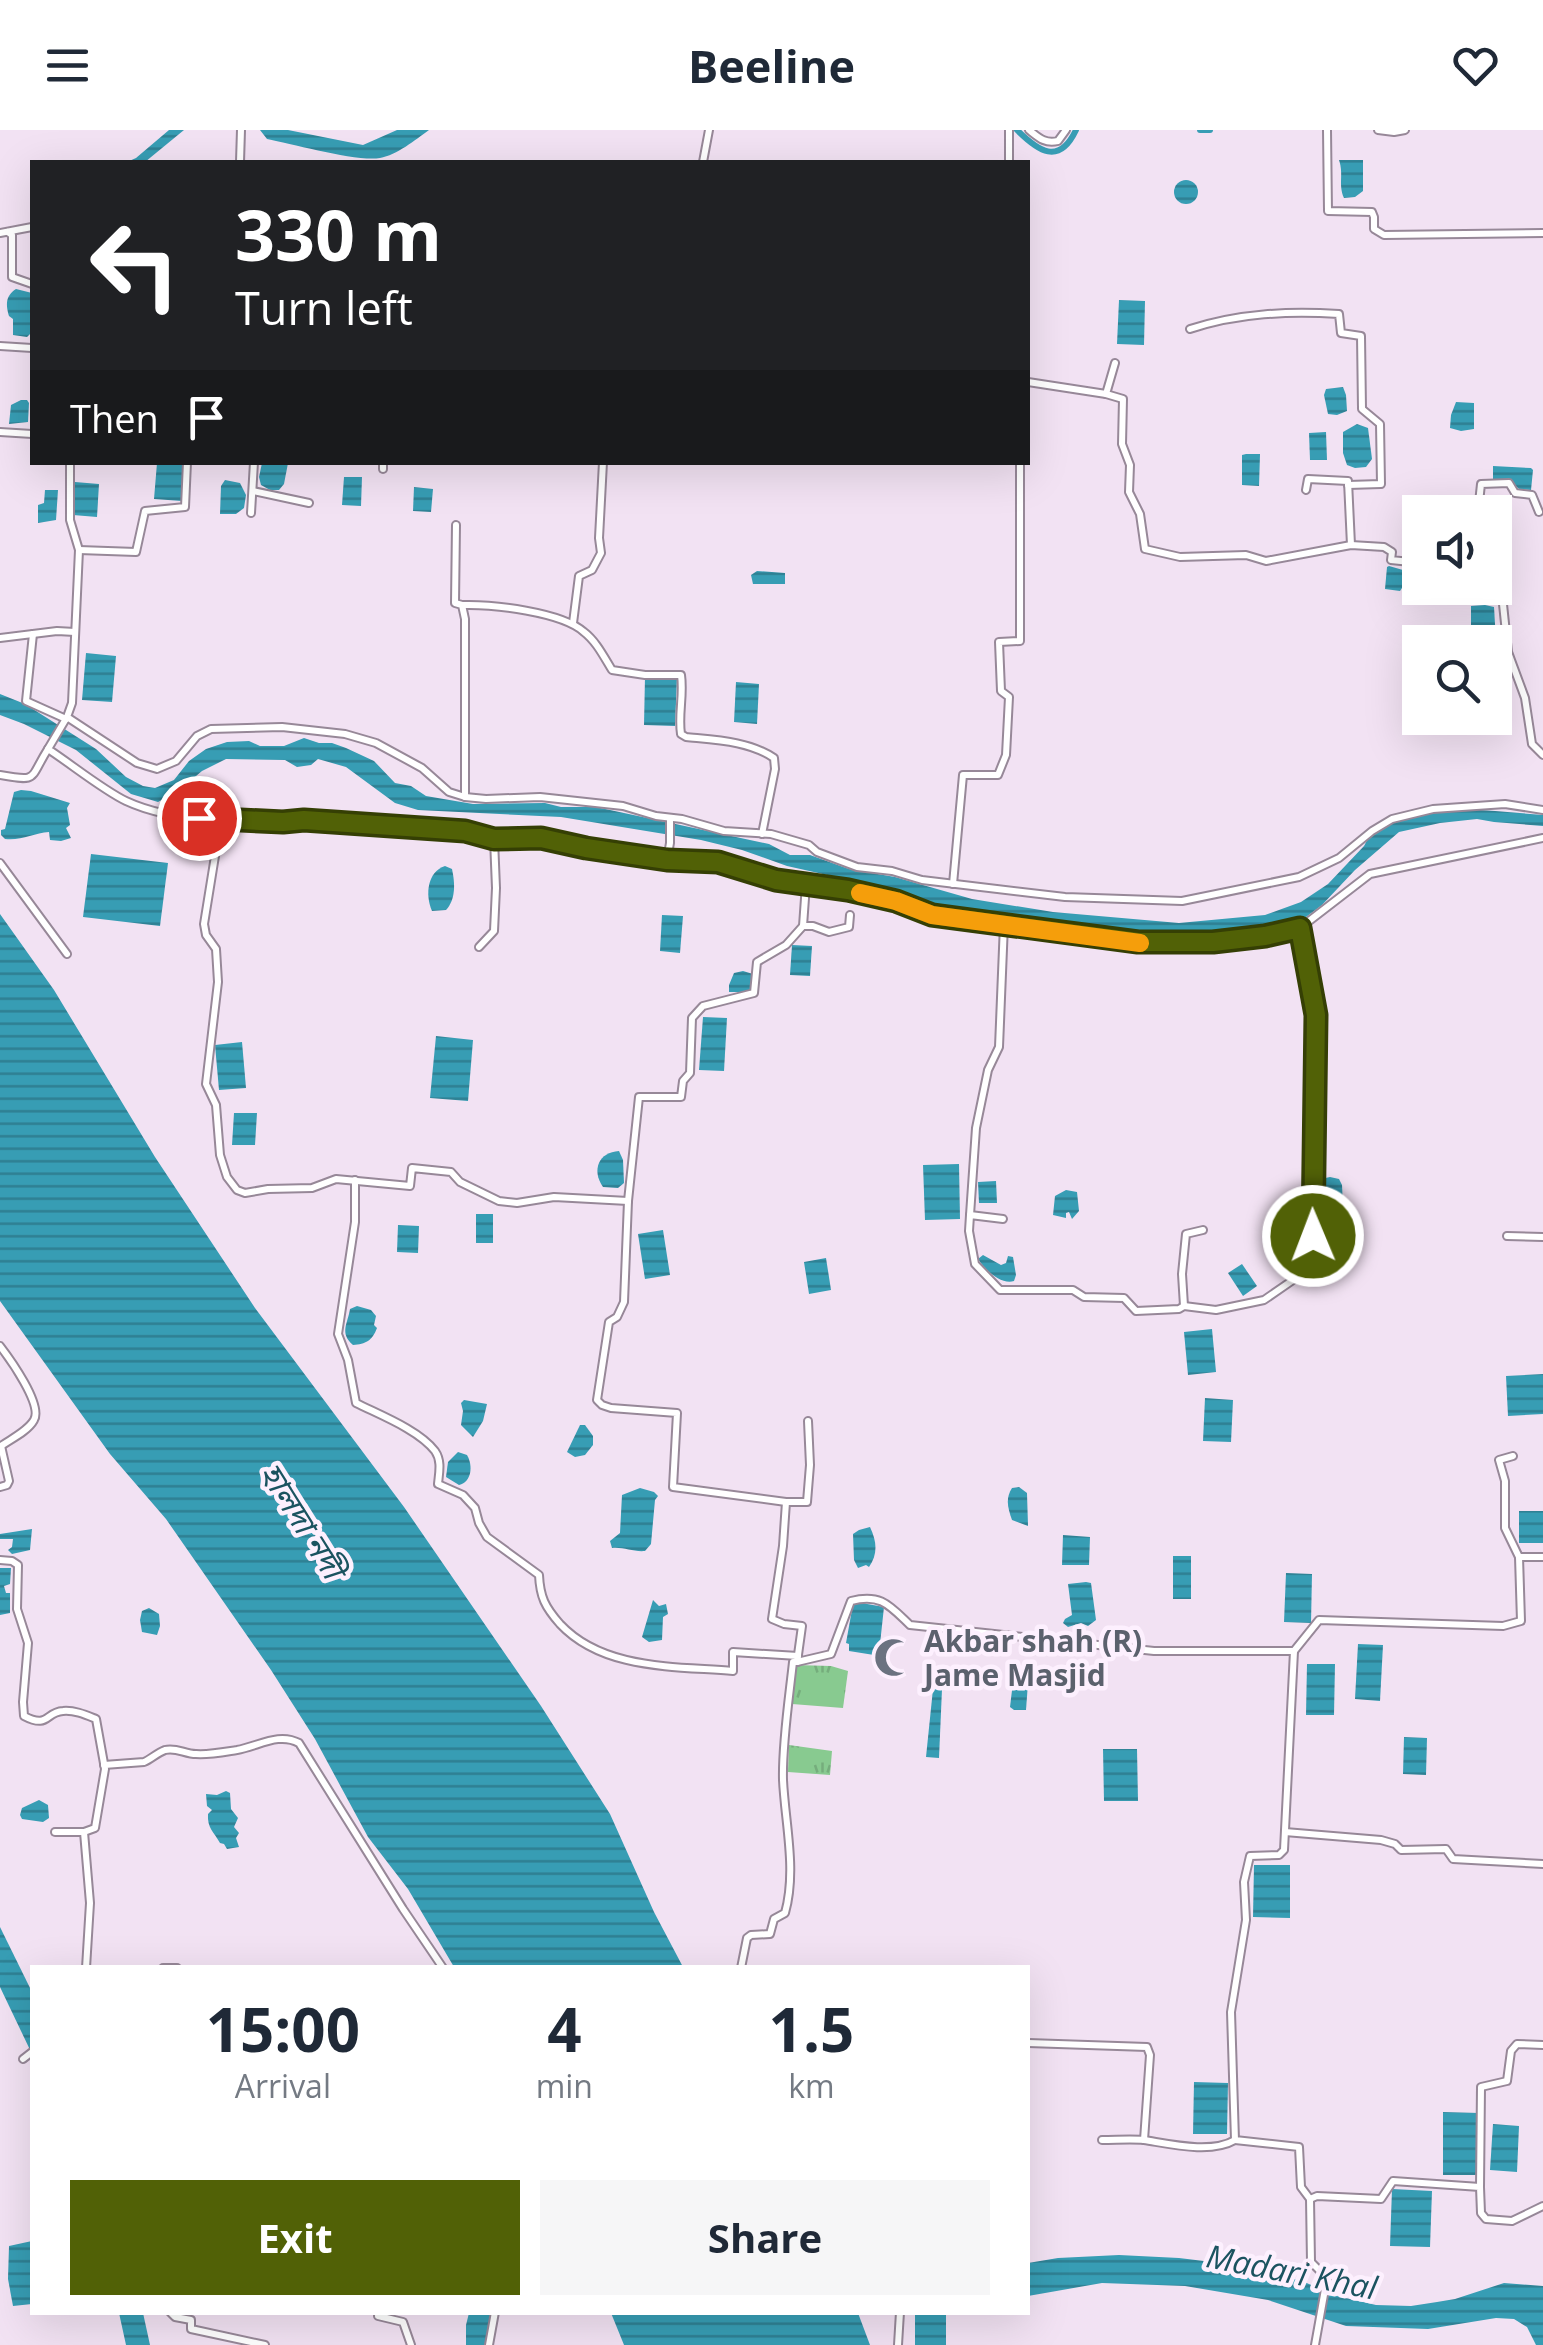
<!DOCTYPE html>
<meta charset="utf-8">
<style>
:root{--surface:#fff;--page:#f6f6f7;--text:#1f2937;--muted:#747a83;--accent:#516106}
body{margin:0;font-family:"Open Sans","Noto Sans Bengali",sans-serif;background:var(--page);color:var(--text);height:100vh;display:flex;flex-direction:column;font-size:38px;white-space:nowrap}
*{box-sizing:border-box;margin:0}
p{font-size:32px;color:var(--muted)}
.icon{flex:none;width:55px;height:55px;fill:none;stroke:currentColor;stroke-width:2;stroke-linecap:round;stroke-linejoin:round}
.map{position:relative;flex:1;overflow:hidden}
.sheet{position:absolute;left:30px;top:1835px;width:1000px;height:350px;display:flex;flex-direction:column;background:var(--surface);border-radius:0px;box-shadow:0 10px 40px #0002}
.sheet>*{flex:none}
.banner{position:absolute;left:30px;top:30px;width:1000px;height:305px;border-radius:0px;box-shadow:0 10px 40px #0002;background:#202124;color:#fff;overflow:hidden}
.buttons{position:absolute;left:1402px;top:365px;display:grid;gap:20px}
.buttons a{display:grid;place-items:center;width:110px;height:110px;border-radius:0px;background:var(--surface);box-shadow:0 10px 40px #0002;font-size:50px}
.pin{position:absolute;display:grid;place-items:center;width:85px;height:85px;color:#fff;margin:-42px;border:5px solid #fff;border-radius:50%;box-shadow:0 2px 10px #0007}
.me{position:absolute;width:110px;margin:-55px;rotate:359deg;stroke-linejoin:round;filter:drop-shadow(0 0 8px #0008)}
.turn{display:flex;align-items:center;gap:35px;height:210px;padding:0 40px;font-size:45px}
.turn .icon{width:130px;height:130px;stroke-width:2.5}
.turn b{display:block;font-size:70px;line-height:85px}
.then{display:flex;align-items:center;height:95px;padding:0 40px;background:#0003;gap:20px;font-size:38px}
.eta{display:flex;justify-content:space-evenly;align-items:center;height:170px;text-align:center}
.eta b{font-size:60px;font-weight:700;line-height:70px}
.action{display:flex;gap:20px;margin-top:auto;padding:20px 40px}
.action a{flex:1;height:115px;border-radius:0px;background:var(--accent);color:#fff;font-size:40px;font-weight:700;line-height:115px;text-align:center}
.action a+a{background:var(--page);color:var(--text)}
header{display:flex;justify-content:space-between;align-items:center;height:130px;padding:0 40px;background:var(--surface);font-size:45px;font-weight:700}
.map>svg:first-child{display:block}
.grass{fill:url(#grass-tufts)}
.water{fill:url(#water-rules)}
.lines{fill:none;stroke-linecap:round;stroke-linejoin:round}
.canal{stroke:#379db4;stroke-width:6}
.minor-casing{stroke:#978898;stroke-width:10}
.minor{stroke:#fff;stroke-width:6}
.route-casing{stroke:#353f04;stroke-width:25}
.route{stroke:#516106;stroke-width:18}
.slow{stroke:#f59e0b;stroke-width:18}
.labels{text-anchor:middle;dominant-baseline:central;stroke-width:9;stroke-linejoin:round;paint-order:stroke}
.worship-label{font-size:30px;font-weight:bold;fill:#5b616d;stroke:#fdf0fe;text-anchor:start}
.water-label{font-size:32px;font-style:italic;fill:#1b5360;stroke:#fdf0fe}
</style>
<header><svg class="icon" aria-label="menu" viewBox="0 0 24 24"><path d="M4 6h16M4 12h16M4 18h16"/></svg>Beeline<svg class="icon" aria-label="heart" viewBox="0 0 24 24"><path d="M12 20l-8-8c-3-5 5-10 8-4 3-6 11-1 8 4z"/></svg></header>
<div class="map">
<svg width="1543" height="2215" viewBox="0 0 1543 2215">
<defs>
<pattern id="grass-tufts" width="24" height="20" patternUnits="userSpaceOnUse" patternTransform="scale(2.5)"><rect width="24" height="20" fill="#88ca90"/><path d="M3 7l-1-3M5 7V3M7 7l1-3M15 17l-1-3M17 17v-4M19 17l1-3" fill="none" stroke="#75ad7c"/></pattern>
<pattern id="water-rules" width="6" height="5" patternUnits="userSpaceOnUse" patternTransform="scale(2.5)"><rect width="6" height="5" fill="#379db4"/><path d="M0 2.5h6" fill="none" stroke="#2e7f92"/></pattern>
</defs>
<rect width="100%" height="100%" fill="#f2e2f3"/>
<!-- grass -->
<g class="grass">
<polygon points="796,1535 831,1536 848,1541 843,1578 792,1574"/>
<polygon points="789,1615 832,1621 830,1645 788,1642"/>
</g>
<!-- water -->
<g class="water">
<polygon points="169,0 184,0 145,32 127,32 136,28"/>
<path d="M260,0H288L363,15L397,0H429C415,10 397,25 380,28C357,32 293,14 267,9Z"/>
<path d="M1339,30H1363V61L1355,67L1344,68C1338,54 1344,45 1339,30Z"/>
<circle cx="1186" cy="62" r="12"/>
<path d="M16,159L32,163V202L27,207L13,205V189L9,186C6,175 5,166 16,159Z"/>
<polygon points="1119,170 1145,171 1144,215 1117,214"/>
<polygon points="1343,257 1346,265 1347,281 1337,285 1328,284 1324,265 1326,259"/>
<polygon points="21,270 27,270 29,273 28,292 9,294 11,275"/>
<polygon points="1456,272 1474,273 1474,299 1461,301 1450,298 1451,285"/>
<polygon points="1357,294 1368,298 1372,329 1366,337 1355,338 1347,335 1343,323 1343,302"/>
<polygon points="1326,302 1327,330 1310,330 1309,303"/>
<polygon points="1246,324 1260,324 1259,356 1242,355 1242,325"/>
<polygon points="157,333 185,333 182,371 154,369"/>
<polygon points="262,333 288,333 284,354 279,360 270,360 261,355 259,347"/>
<polygon points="1493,336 1531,338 1533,340 1531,360 1519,359 1510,351 1493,350"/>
<polygon points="344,347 362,347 361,376 342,375"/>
<polygon points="225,350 240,353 246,365 244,378 236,384 220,384 221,356"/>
<polygon points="75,352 99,354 97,387 73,385"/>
<polygon points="414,357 433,359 431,382 413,381"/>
<polygon points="45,360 58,360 56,390 38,393 38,375 44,373"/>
<polygon points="1389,436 1403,440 1402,458 1400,461 1385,459 1387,437"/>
<polygon points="757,441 785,443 785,454 753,454 751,445"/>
<polygon points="1485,475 1494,477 1496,511 1471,512 1471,476"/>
<polygon points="86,523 116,526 112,572 82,570"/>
<polygon points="645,547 677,548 675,596 644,595"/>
<polygon points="736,552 759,554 757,594 734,592"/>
<path d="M0,564L25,574L96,619L126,647L143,656L155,658L174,650L189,631L206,619L227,612L249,611L260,616H284L304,608L319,613H332L346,618L374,631L395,653L411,656L426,666L473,674L545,673L561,677H596L769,714L790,725H810L849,739L895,747L972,769L1053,782L1179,793L1265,785L1301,772L1328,754L1364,716L1372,701C1385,697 1397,691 1409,687C1453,673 1499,682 1543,685V696L1494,692L1477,689L1440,693L1399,702L1355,740L1322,775L1302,790L1234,806L1145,805L1079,800L974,785L872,755L787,736L742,720L701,710L561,687L418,680L395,673L346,637L318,629L311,635L297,637L285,630L226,629L202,641L178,661L158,672L131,664L76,620L24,594L0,585Z"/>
<path d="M21,660L31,661L70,673L67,678L70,695L66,698L71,708L61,711L50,710L49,702C34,703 21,711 5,709L1,705V700L5,699L14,662Z"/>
<polygon points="91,724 168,733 160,796 83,787"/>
<path d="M445,736L452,739C455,753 456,769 446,780L432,781C425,765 427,742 445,736Z"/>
<polygon points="0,784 54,860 155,1027 255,1178 404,1377 541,1576 610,1684 654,1782 683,1837 454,1837 408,1759 368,1707 315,1609 271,1540 166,1389 110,1324 0,1171"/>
<polygon points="662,785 683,786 680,823 660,821"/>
<polygon points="792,815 812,816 810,846 790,845"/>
<polygon points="743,841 753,844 751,859 747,862 729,862 729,855 734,843"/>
<polygon points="703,887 727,888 724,941 699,940"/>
<polygon points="436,906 473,910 468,971 430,968"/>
<polygon points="242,912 246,958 219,960 215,915"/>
<polygon points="234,983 257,983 255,1015 232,1015"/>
<path d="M619,1021L623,1030L624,1053L618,1058L603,1057C591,1040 599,1022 619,1021Z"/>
<polygon points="959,1034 960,1089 925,1090 923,1035"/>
<polygon points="1330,1047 1339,1049 1342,1055 1343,1076 1338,1079 1321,1075 1319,1054 1321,1049"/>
<polygon points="996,1051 997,1073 979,1073 978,1052"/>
<polygon points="1066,1060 1077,1062 1079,1081 1072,1089 1069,1082 1066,1083 1066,1088 1053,1085 1055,1066"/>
<rect x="476" y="1084" width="17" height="29"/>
<polygon points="1288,1093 1307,1094 1306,1128 1286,1127"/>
<polygon points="398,1095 419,1096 418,1123 397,1122"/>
<polygon points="663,1100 670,1145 645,1149 638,1104"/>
<path d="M983,1125L1001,1135L1006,1133L1008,1126L1013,1127L1016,1145L1014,1151C1001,1155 985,1140 978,1129Z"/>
<polygon points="826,1128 831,1160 809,1164 804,1132"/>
<polygon points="1242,1134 1257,1156 1243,1166 1228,1143"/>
<path d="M357,1176L371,1180L376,1186L374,1195L377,1198C372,1211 366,1214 353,1215C339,1203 348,1193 350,1179Z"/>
<polygon points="1212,1199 1216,1242 1188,1245 1184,1202"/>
<polygon points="1543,1244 1543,1284 1508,1286 1506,1246"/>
<polygon points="1205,1268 1233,1270 1231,1312 1203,1311"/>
<polygon points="464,1270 487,1274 483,1291 473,1307 461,1295 463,1281 461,1273"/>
<polygon points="580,1295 585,1295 593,1306 593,1315 585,1325 575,1327 567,1322"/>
<path d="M458,1322L467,1325C473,1335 472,1352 459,1355L446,1347L448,1332Z"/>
<path d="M1019,1357L1027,1363L1028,1396L1012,1390C1008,1378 1005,1369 1012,1358Z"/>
<path d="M640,1358L654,1362L658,1366L655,1370L651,1414L645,1421C633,1422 624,1417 612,1418L610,1411L620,1403L622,1365Z"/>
<rect x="1519" y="1381" width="24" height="32"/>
<path d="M870,1397C877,1412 878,1424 869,1437L866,1435L858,1438L854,1430L853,1404L859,1400Z"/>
<polygon points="32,1399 30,1420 12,1424 8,1420 12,1417 13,1409 0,1409 0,1404"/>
<polygon points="1063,1405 1090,1407 1089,1435 1062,1435"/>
<rect x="1173" y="1426" width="18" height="43"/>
<polygon points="0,1438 11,1438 10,1454 4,1456 6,1463 10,1463 10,1483 0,1485"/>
<polygon points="1286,1443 1312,1444 1311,1493 1284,1492"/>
<polygon points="1086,1452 1091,1453 1096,1490 1088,1496 1081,1493 1068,1497 1063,1493 1065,1489 1072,1485 1068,1454"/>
<polygon points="653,1470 659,1476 666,1474 668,1484 663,1487 662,1510 649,1512 642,1507"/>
<polygon points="856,1472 884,1477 880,1514 876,1514 874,1525 849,1521 849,1514 846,1513 853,1474"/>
<polygon points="149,1478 159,1484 160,1496 157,1505 142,1502 140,1490 142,1481"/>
<polygon points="1358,1514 1383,1515 1380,1571 1355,1569"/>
<polygon points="1307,1534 1335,1534 1334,1585 1306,1585"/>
<polygon points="1018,1549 1028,1553 1026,1580 1014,1580 1010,1577 1013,1552"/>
<polygon points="933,1559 942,1559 939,1628 926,1627"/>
<polygon points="1404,1607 1427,1608 1426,1645 1403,1644"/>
<polygon points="1103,1619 1137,1619 1138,1671 1104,1671"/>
<path d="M226,1661L230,1663L231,1679L238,1688L234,1697L239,1703L236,1708L239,1717L227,1719L224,1714L220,1713C214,1702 207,1698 208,1684L212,1680L207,1676L206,1664L217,1665Z"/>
<polygon points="39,1670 48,1675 49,1688 43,1692 22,1689 20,1685 22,1678"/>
<polygon points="1254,1735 1290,1735 1290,1788 1253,1787"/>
<polygon points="0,1797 32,1862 32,1924 0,1857"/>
<polygon points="1194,1952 1228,1953 1227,2004 1193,2004"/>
<polygon points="1443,1982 1479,1983 1478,2045 1443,2045"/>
<polygon points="1493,1994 1519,1996 1517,2042 1490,2040"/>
<polygon points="1392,2059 1432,2061 1430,2117 1390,2116"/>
<polygon points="32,2111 32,2174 13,2176 8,2149 9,2116"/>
<polygon points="1119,2125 1179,2128 1237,2135 1302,2151 1337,2166 1376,2175 1411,2176 1437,2172 1455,2169 1504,2153 1543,2156 1543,2215 1536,2215 1527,2197 1514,2189 1496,2188 1428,2199 1346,2196 1268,2170 1185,2156 1102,2153 1028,2166 1028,2133 1058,2128"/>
<polygon points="119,2183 143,2183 150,2215 126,2215"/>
<polygon points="469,2183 492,2183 485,2215 466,2215 466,2195"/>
<polygon points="611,2183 858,2183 870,2215 624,2215"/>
<rect x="915" y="2183" width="31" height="32"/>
</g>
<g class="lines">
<!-- canal -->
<g class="canal">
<path d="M1017,0C1038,21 1059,36 1076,0"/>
<polyline points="1200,0 1210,0"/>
</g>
<defs>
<g id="minor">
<path d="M1029,0C1039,8 1045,14 1058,11L1066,0"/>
<polyline points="1327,0 1328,81 1372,82 1374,87 1374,99 1384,105 1543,103"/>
<polyline points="1378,0 1394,2 1405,0"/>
<polyline points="240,32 241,0"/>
<polyline points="703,32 709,0"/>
<polyline points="1009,32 1009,0"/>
<polyline points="8,102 12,105 12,147 32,154"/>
<polyline points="0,103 32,97"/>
<path d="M1190,199C1239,183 1288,181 1339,184L1341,203L1361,206L1362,279L1380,294L1381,354L1348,355"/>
<polyline points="0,216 32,218"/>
<polyline points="1115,233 1106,264 1123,269 1122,314 1130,335 1129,362 1140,384 1145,419 1180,427 1246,425 1266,431 1351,415 1384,417 1392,422 1391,430 1420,433"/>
<polyline points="1028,252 1106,264"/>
<polyline points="0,302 32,304"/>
<polyline points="70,332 70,390 79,420 72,573 67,587 137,633 157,639 176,631 197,606 211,599 282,597 345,604 376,613 422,638 449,662 465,667 486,669 540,667 623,676 656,686 682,689 724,701 771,704 809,715 817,722 857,737 892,741 922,750 1065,767 1182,771 1299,747 1339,728 1372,701 1392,689 1433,679 1505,674 1543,680"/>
<polyline points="383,339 383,332"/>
<polyline points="1306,360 1308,349 1348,351 1351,415"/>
<polyline points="253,361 309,373"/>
<polyline points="1478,382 1481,354 1509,353 1515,363 1532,365 1539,382"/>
<polyline points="251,383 254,332"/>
<polyline points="456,395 455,473 462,475 465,489 465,667"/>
<polyline points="79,420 136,422 145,381 185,377 187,332"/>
<polyline points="1495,453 1501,455 1508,522 1525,568 1532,614 1543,625"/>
<path d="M462,475C492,474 562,482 584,502C596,511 604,527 612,540L645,545H681C684,565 678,584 681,604L686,607C716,610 749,611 774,628L775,639L762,704"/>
<polyline points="573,493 579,446 592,440 601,423 599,408 603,332"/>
<polyline points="33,504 26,571 66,589"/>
<polyline points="0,508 57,501 75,502"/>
<path d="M67,587L48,619C71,634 103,660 126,671C173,693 253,695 304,690L465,701L494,709L541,708L586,719L667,730L718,733L776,750L848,760L895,771L932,785L1138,813H1177L1248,809L1300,798L1370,744L1543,708"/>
<path d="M0,645C39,652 29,649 48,619"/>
<polyline points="221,689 204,794 206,805 216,819 218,852 206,954 216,975 220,1025 227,1047 237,1060 245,1063 268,1059 312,1058 336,1049 410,1056 412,1038 451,1042 460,1052 499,1071 517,1073 554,1067 628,1071"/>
<polyline points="667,730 670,713 670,688"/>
<polyline points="0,733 67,824"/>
<polyline points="953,754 963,645 998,645 1006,625 1009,567 1001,561 999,512 1020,511 1020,332"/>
<polyline points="803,796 813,796 829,802 849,797 850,785"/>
<polyline points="479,817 494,801 496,758 494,709"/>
<path d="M355,1050V1092L338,1204L348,1230L356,1273C380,1285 419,1300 435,1321C442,1331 439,1343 438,1354L463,1365L475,1378L479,1393L487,1407L539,1445C540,1467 545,1477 560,1494C603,1540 674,1536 733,1541V1522L798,1526"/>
<polyline points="970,1085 976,998 988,940 999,917 1004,794"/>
<polyline points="1003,1089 970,1085 969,1101 975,1134 1000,1160 1073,1160 1084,1167 1124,1168 1136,1181 1179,1179 1184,1176 1216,1180 1264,1170 1293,1150 1314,1129 1312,1084 1316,885 1300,798"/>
<polyline points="1507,1106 1543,1107"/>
<polyline points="1184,1176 1182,1144 1186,1104 1203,1100"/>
<path d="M0,1216C10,1229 43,1275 34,1290C28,1301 11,1309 1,1316"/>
<polyline points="0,1357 7,1355 9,1351 1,1316"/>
<polyline points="786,1372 673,1357 677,1283 611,1278 602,1275 597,1270 609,1192 617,1187 624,1172 628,1071 639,967 681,967 683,951 690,943 692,888 703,876 754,863 757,832 786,815 803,796 806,754"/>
<polyline points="1519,1427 1543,1427"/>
<path d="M0,1430L12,1431L18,1435L17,1479L28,1513L23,1572L24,1586C49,1599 45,1582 63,1581C75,1580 86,1585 96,1589L105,1639L95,1698L84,1702L90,1773L86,1838"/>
<polyline points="1294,1521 1319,1490 1503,1496 1521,1491 1519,1427 1505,1398 1505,1351 1499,1330 1513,1326"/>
<path d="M797,1532L831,1524L851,1471C881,1463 890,1476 910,1495L1154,1521H1294L1284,1720L1279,1725L1250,1726L1244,1752L1246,1790L1231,1882L1235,2010L1299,2017L1301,2057L1310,2069L1311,2132L1327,2148L1315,2215"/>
<path d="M104,1635L144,1632C151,1629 157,1623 165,1620C176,1617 185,1624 196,1624C209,1625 224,1622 237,1620C259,1616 279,1602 299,1613L403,1779L443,1838"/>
<polyline points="55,1702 84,1702"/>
<polyline points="1285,1702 1381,1710 1395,1714 1401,1720 1446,1719 1453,1729 1543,1734"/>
<polyline points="163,1838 177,1838"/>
<path d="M741,1838L747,1808L751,1805L770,1804L774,1789L785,1783C797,1740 785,1693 783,1650C782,1614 789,1569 793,1532H797L802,1496L784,1494L772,1489L783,1416L786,1372H807L810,1335L808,1291"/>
<polyline points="1028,1913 1147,1917 1150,1925 1144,2010"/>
<polyline points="23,1929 32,1922"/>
<path d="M1102,2010C1116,2010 1131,2009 1144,2010C1170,2014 1211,2024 1235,2010"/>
<polyline points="1480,2057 1481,1957 1507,1951 1511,1921 1517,1914 1543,1915"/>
<polyline points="1310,2069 1317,2066 1381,2069 1393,2051 1480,2057 1481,2083 1486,2089 1512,2091 1543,2076"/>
<polyline points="170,2182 175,2187 191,2190 191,2199 265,2215"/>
<polyline points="378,2186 403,2192 411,2215"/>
<polyline points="489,2215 495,2182"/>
<polyline points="898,2215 900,2182"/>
</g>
</defs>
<!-- minor casing -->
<use href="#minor" class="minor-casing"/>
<!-- minor -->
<use href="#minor" class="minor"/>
</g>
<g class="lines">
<defs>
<polyline id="route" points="199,688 283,692 304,690 465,701 494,709 541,708 586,718 667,730 718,732 776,750 848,760 896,771 932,785 1138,812 1213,812 1265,806 1300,798 1316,885 1313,1106"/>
</defs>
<!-- route casing -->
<use href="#route" class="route-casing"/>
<!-- route -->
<use href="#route" class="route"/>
<!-- slow -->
<polyline class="slow" points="860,763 896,771 932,785 1140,813"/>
</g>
<!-- icons -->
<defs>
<symbol id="mosque-bare" viewBox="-9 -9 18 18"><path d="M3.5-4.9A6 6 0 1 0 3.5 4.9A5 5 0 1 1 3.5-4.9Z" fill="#6b7280" stroke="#fdf0fe" stroke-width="2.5" paint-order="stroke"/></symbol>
</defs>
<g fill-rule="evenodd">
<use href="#mosque-bare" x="866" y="1500" width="55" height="55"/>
</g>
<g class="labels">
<!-- worship labels -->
<g class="worship-label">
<text x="924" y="1510">Akbar shah (R)<tspan x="924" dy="34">Jame Masjid</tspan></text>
</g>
<!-- water labels -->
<g class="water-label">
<text transform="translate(303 1390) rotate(58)">হালদা নদী</text>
<text transform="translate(1292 2141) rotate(11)">Madari Khal</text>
</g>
</g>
</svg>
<div class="buttons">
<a><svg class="icon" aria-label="sound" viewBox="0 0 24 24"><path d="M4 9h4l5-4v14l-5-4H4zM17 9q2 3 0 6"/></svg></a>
<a><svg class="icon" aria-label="search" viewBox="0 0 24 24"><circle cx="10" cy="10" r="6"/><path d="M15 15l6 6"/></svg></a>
</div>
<div class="pin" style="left:199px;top:688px;background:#d93025"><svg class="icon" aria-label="arrive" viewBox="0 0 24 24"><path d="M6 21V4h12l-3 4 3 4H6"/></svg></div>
<svg class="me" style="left:1313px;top:1106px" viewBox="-20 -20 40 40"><circle r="17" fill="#516106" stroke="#fff" stroke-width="3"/><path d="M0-11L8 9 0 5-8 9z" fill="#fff"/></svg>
<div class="banner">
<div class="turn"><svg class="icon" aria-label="left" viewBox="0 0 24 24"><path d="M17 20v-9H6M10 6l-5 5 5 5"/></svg><div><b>330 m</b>Turn left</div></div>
<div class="then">Then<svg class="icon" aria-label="arrive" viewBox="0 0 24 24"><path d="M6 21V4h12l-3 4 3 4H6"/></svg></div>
</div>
<section class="sheet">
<div class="eta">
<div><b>15:00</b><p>Arrival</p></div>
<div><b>4</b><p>min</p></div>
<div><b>1.5</b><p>km</p></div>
</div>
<div class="action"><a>Exit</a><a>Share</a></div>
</section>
</div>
